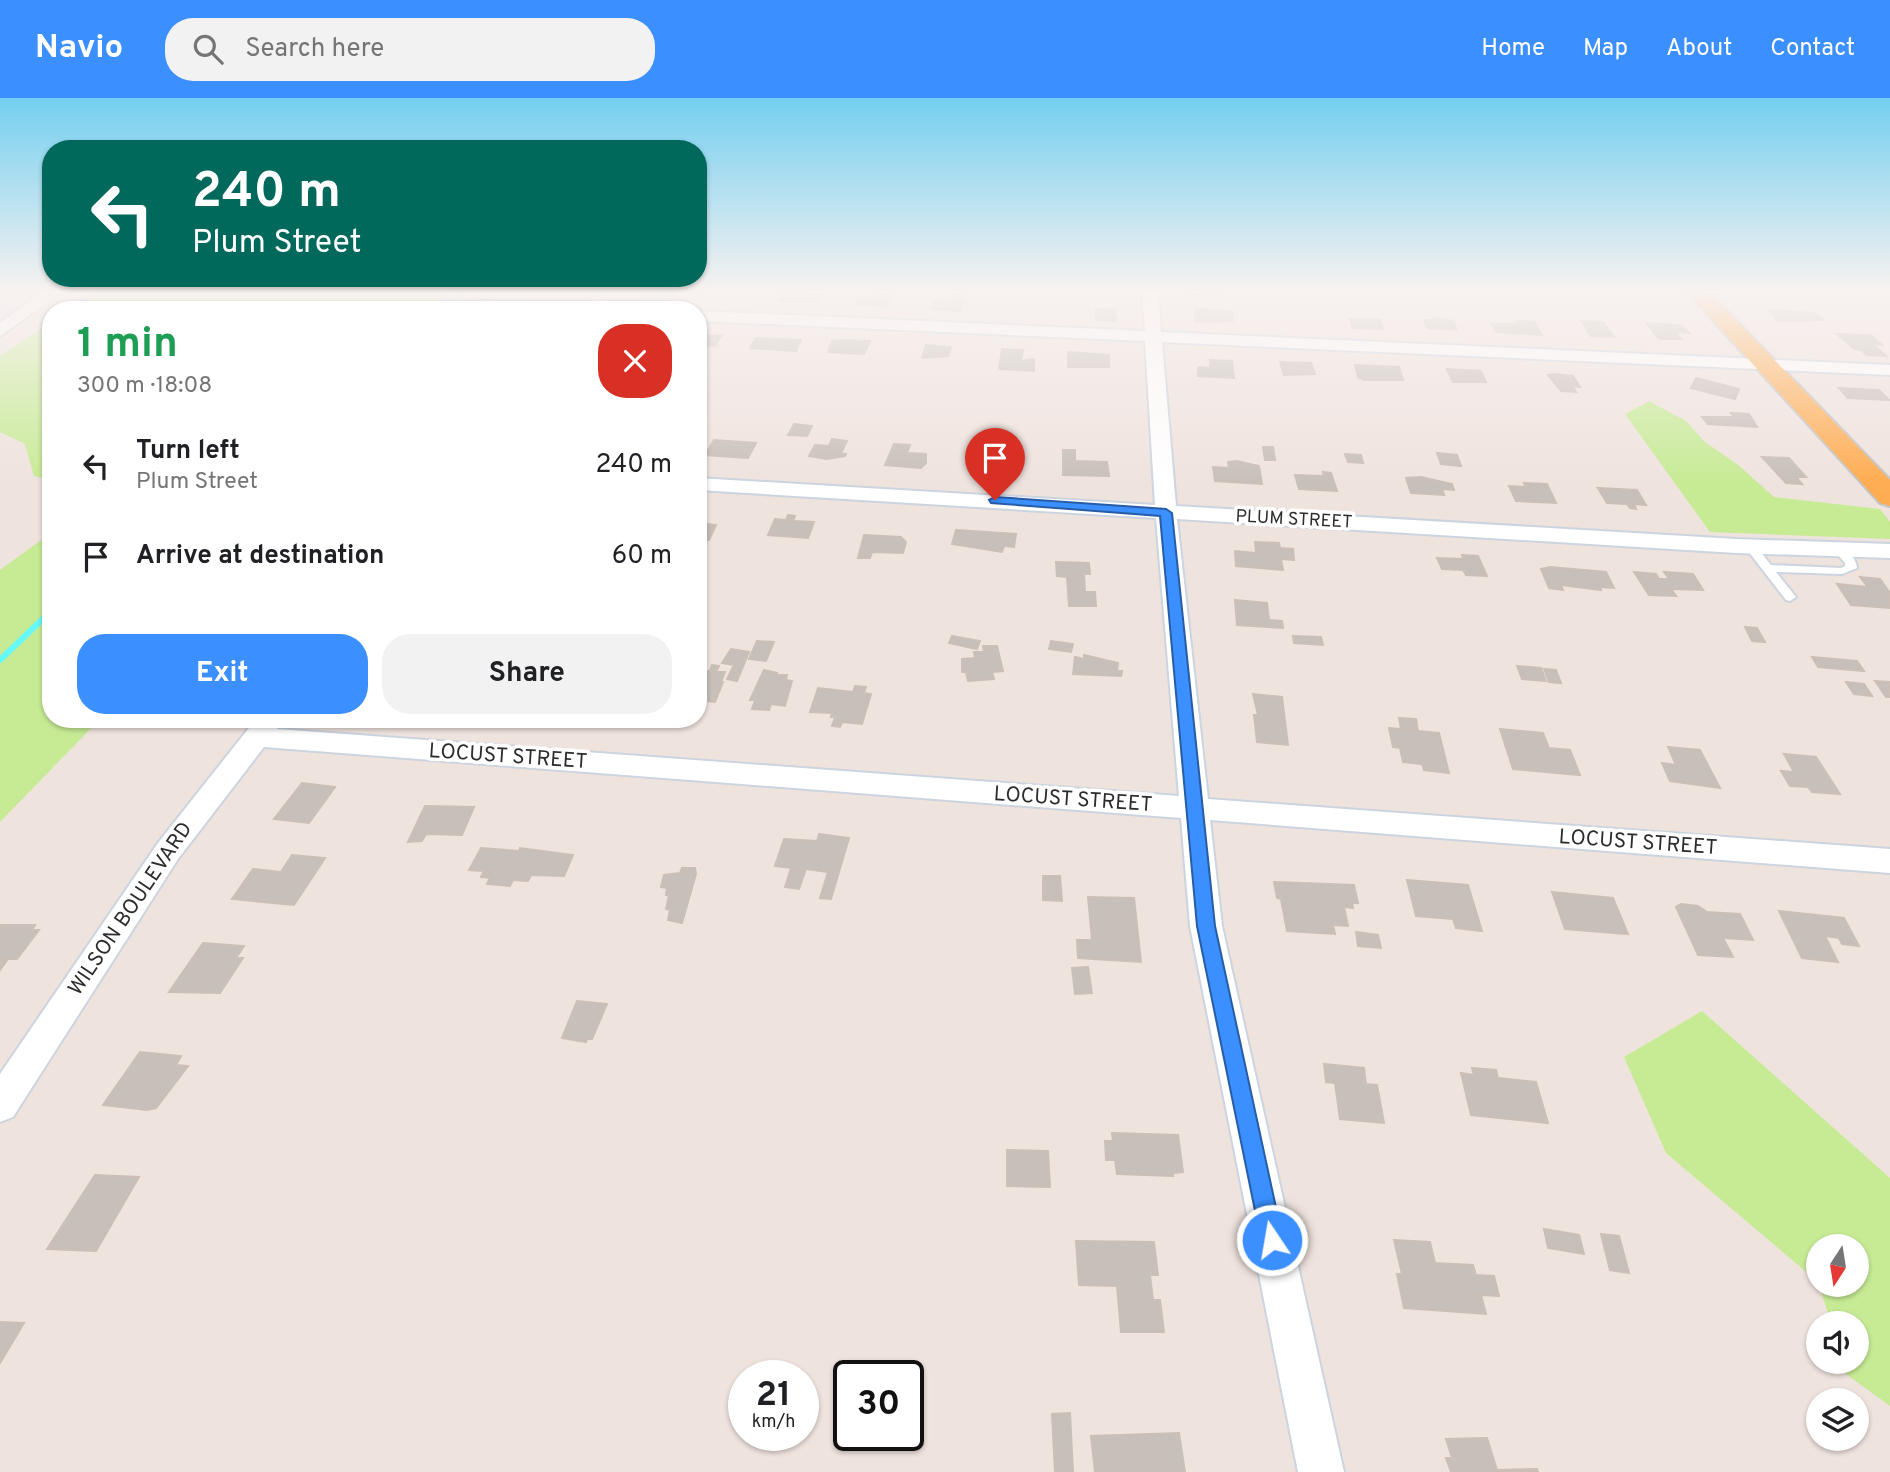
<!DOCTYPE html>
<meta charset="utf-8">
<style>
:root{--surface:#fff;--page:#f2f2f2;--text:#202124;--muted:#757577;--accent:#3b8fff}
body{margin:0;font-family:Overpass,sans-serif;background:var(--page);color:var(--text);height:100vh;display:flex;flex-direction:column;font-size:26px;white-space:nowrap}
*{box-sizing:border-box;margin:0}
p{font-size:23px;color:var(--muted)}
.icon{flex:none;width:38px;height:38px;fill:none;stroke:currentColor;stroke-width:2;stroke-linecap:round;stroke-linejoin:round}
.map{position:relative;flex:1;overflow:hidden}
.side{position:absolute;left:42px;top:203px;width:665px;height:427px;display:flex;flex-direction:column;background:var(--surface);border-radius:28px;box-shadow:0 2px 5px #0004}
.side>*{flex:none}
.hud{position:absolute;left:42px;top:42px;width:665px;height:147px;border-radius:28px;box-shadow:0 2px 5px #0004;background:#00695c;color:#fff;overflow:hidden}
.needle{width:46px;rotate:192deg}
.controls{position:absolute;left:1806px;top:1136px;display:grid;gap:14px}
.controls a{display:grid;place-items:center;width:63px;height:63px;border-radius:50%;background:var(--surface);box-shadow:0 2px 5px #0004;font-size:35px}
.speed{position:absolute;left:728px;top:1262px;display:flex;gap:14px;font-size:35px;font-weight:700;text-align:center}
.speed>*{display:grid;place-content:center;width:91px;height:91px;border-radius:50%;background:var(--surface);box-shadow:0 2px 5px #0004;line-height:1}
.speed small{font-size:18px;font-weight:400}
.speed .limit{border:4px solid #111;border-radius:10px;background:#fff;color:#111}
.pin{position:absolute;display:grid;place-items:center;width:60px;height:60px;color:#fff;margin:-72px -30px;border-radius:50% 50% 50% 0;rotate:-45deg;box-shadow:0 0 7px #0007}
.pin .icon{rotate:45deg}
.me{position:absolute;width:77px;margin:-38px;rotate:348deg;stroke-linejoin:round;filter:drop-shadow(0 0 5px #0008)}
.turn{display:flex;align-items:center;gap:24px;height:147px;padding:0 35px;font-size:32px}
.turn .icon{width:91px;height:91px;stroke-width:2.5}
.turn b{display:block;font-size:49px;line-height:60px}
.round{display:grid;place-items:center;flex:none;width:74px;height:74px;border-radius:28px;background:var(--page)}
.summary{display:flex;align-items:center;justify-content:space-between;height:119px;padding:0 35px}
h1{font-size:42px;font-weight:700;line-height:52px;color:#1e9e55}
.action{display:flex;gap:14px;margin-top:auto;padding:14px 35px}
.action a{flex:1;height:80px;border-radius:28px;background:var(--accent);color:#fff;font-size:28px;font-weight:700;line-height:80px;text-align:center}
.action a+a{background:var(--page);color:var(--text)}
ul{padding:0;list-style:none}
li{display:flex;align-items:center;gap:21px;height:91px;padding:0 35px}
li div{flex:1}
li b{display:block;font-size:26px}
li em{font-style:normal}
header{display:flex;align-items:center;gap:42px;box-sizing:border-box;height:98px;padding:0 35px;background:var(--accent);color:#fff}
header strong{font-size:33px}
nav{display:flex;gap:38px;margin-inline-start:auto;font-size:24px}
.search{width:490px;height:63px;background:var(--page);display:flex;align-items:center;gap:18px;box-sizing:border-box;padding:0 24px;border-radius:28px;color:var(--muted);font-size:26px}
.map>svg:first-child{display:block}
.industrial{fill:#dfdfe7}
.green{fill:#c7eb95}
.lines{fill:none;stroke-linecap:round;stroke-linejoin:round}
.stream-far1{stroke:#67f8fb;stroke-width:5}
.stream{stroke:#67f8fb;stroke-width:6}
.building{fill:#c7bfb9;stroke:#cbbfb7;stroke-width:2}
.lane-casing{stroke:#ccd4df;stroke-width:4}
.street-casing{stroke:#ccd4df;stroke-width:4}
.primary-casing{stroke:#c4c4c4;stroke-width:4}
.lane{fill:#fff;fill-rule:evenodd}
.street{fill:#fff;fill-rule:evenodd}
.primary{fill:#ffad53;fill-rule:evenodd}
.route{fill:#3b8fff;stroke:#265da6;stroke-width:2}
.labels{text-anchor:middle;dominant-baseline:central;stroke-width:7;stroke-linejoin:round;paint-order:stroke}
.far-street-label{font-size:18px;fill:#2c2c2c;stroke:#fff}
.street-label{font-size:21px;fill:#2c2c2c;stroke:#fff}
</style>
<header>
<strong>Navio</strong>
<div class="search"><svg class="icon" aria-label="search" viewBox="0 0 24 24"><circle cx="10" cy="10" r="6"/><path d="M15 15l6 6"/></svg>Search here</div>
<nav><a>Home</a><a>Map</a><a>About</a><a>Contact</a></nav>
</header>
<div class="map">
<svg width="1890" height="1374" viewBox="0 0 1890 1374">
<rect width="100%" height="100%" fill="#efe3de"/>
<!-- industrial -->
<polygon class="industrial" points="0,192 47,192 0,225"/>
<!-- green -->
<g class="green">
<polygon points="99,192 451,192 432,212 70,212"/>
<polygon points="51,224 51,382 34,378 25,346 0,334 0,258"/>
<polygon points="1649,303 1686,323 1705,344 1737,366 1774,399 1880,411 1890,424 1890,441 1710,434 1625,316"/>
<polygon points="51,435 51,621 100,621 0,724 0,472"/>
<polygon points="1702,913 1890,1080 1890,1308 1846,1276 1843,1264 1857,1264 1857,1225 1831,1225 1819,1187 1857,1186 1857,1148 1818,1148 1818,1184 1666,1055 1624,959"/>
</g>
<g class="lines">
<!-- stream-far1 -->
<polyline class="stream-far1" points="443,212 463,192"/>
<!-- stream -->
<polyline class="stream" points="0,562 51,513"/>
</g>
<!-- building -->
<g class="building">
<polygon points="649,192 679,192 674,200 644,199"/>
<polygon points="1192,192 1221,193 1222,201 1193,198"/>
<polygon points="812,193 810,197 820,197 817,204 780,203 785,194"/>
<polygon points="953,197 963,198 960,202 964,203 960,213 932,211 936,202 948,202"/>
<polygon points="879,198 890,198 886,209 856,206 859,199 878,200"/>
<polygon points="1195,210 1232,214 1233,223 1196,224"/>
<polygon points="1096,211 1116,212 1116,223 1096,222"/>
<polygon points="1770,212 1814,215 1823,222 1777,223"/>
<polygon points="1433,219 1453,223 1457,232 1427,230 1424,222 1435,222"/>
<polygon points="1350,221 1380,222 1383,231 1353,230"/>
<polygon points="1518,223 1535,224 1542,237 1496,234 1492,226 1520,226"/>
<polygon points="1581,223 1603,224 1614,239 1591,238"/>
<polygon points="1646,225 1681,227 1689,235 1675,234 1681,241 1659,241"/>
<polygon points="1837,236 1871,237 1882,247 1873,246 1886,258 1867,257 1861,252 1854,251"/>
<polygon points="698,237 721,238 715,248 698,247"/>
<polygon points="756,240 801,242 796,253 750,250"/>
<polygon points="840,242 870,243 864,256 828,254 832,243"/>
<polygon points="926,247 951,249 948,258 922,260"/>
<polygon points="1002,251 1023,252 1021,263 1034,261 1034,273 999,271"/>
<polygon points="1068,254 1109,257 1109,269 1068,269"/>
<polygon points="1210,262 1232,263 1234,280 1198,278 1198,269 1210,270"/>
<polygon points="1280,264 1311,265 1315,276 1284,277"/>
<polygon points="1355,267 1399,269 1403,282 1364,282 1358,279"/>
<polygon points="1447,271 1481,273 1486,284 1453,284"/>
<polygon points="1554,276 1573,278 1580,289 1573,288 1576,294 1561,293 1548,277"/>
<polygon points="1696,280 1739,291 1735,301 1691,290"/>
<polygon points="1839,290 1879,292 1889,302 1848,300"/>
<polygon points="1731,315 1749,316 1757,329 1708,326 1702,319 1734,319"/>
<polygon points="794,326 812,328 807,338 788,337"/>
<polygon points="832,341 847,343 841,355 846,356 845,358 826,361 809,358 815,347 829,348"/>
<polygon points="714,342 756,345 748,360 705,357"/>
<polygon points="894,346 910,347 907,355 926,356 926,365 921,370 885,367"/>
<polygon points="1263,349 1273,349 1275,362 1265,362"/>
<polygon points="1063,352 1075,352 1075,363 1107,364 1109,378 1063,377"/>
<polygon points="1000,354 1015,355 1012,374 975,371 977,358 999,360"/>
<polygon points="1437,355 1457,357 1461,368 1441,366"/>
<polygon points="1345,356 1361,357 1363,365 1348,364"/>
<polygon points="1762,359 1789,360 1806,379 1796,379 1802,386 1786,385"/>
<polygon points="1236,363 1259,368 1262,386 1215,383 1213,369 1229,370 1228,364"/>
<polygon points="1323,374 1331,375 1337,393 1299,391 1295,377 1324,378"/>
<polygon points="1421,379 1452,386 1454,392 1442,391 1444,397 1411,395 1406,380"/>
<polygon points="1524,385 1547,386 1556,405 1516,403 1509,388 1526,389"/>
<polygon points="1598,390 1637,392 1646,407 1634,406 1636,411 1630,410 1627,406 1607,405"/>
<polygon points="788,417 795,418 793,423 814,424 808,440 768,437 775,421 786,422"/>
<polygon points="698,425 716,427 709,442 698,442"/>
<polygon points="956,432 1016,436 1014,449 1004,448 1002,454 952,446"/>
<polygon points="864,437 901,439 906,444 903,455 872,454 870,460 858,460"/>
<polygon points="1255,444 1279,445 1280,450 1293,451 1294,462 1281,461 1283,472 1236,468 1235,453 1256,455"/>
<polygon points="1462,457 1478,458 1487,478 1466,477 1463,472 1442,471 1437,460 1463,461"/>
<polygon points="1056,464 1089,465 1090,476 1084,476 1085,494 1095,494 1096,508 1069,508 1067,479 1057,478"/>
<polygon points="1550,469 1606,474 1614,490 1600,489 1601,492 1561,487 1563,492 1549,490 1541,471"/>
<polygon points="1634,474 1656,476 1659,481 1669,481 1664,474 1693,476 1703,492 1671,491 1676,498 1649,497"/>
<polygon points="1860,479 1880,481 1890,495 1890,510 1851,507 1837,486 1868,489"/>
<polygon points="1235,502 1267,505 1269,522 1282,523 1283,530 1237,527"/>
<polygon points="1745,529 1757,530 1765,544 1752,543"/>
<polygon points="952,538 980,543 977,551 949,545"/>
<polygon points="1293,538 1321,539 1323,547 1294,545"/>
<polygon points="757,543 774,544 766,563 749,561"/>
<polygon points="1051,543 1073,546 1071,554 1049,551"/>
<polygon points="983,548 997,548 1003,573 992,574 994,581 968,583 966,574 962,574 962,561 975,560 974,554 984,554"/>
<polygon points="731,551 749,554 737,583 727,581 734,567 722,565"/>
<polygon points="1084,557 1118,565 1117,573 1122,573 1121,578 1073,576 1075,559 1084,561"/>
<polygon points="1812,559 1857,563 1864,573 1818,569"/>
<polygon points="712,567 719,568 716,574 725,574 721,584 723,584 715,604 704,603 702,608 698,608 698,573 710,573"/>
<polygon points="1517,568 1541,570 1546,583 1522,581"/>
<polygon points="1544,571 1556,572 1561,585 1549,584"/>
<polygon points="764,572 777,575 776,577 787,577 786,582 792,583 785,608 771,606 769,612 752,611 755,602 750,602"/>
<polygon points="1875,583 1890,584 1890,599 1886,599"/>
<polygon points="1846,584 1864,586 1872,598 1854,596"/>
<polygon points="855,588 866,589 864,595 871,596 862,626 842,624 840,629 832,628 835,619 831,619 832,615 810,614 818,590 853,594"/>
<polygon points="1253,596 1282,599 1288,647 1257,644 1254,617 1258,617"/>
<polygon points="1399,620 1416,621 1418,633 1439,635 1449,675 1424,672 1422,666 1403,664 1400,650 1393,649 1389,630 1401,631"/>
<polygon points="1500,631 1543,635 1549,650 1570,652 1580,677 1513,671"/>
<polygon points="1668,649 1700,652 1720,690 1670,683 1662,665 1676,667"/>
<polygon points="1784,656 1816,659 1840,696 1812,694 1808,689 1790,688 1781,673 1794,674"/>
<polygon points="302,685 335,689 309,725 274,721"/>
<polygon points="425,708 474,709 462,737 426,736 422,743 408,744"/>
<polygon points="819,736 849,740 831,801 820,800 828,774 806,771 799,791 785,789 791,770 775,768 784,741 817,743"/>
<polygon points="481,750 519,753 520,750 573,757 564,778 531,777 528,783 513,782 510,788 487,786 490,780 481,779 484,773 469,772"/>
<polygon points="292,757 325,760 294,807 232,801 253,771 281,774"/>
<polygon points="682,770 695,770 696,776 682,825 668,822 670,812 666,811 669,797 666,797 667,790 661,789 664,777 680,775"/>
<polygon points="1043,778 1060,778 1062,803 1043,802"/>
<polygon points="1407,782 1468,787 1482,833 1456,830 1453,821 1416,818"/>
<polygon points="1274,784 1354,787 1358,805 1352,805 1353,810 1344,809 1348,828 1333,827 1335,836 1287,833 1281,801 1277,800"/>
<polygon points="1552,794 1613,800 1628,836 1565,831"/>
<polygon points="1088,799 1134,800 1141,864 1078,860 1077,842 1092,842"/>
<polygon points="1681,806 1698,808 1707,814 1740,816 1753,842 1723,840 1733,859 1698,857 1676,809"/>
<polygon points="1779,813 1844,820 1859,848 1842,846 1839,840 1825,838 1838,864 1802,860"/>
<polygon points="0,827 35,827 32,832 39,832 17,861 8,861 0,872"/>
<polygon points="1356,834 1378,837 1381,850 1358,848"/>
<polygon points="203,845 244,848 236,860 243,860 220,895 169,894"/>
<polygon points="1088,869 1092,895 1075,896 1072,870"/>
<polygon points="577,903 607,906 592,941 587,941 586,944 562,940"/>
<polygon points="140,954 181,958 176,967 188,968 156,1010 147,1012 103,1007"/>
<polygon points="1324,966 1364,970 1366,986 1377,987 1384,1025 1340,1021 1335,985 1326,984"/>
<polygon points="1472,970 1496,972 1498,980 1536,984 1548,1025 1471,1017 1461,975 1474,977"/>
<polygon points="1112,1035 1178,1037 1183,1074 1173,1075 1173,1078 1117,1076 1115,1062 1106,1062 1105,1043 1113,1043"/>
<polygon points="1007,1052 1048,1053 1050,1089 1007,1088"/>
<polygon points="95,1077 139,1079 96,1153 47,1151"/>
<polygon points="1544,1131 1579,1137 1584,1156 1548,1150"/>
<polygon points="1601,1136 1619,1138 1629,1175 1610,1172"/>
<polygon points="1394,1142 1430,1144 1435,1165 1473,1167 1476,1177 1494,1178 1499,1198 1481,1197 1486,1216 1404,1210 1397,1176 1402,1176"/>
<polygon points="1076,1143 1154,1144 1158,1177 1150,1177 1153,1202 1160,1202 1164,1234 1121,1234 1117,1188 1079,1187"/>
<polygon points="0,1224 24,1225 0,1265"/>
<polygon points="1070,1315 1073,1374 1055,1374 1052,1316"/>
<polygon points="1179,1335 1185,1374 1095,1374 1091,1338"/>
<polygon points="1487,1340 1497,1372 1537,1371 1538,1374 1451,1374 1446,1360 1452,1360 1446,1341"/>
</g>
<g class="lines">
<defs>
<path id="lane" d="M1751,446L1755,447L1771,467L1841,470L1845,468V465L1834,452L1840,449C1848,451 1857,462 1857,470L1842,476L1776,474L1796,499L1790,503L1786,502L1745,449Z"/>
<g id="street">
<polygon points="46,192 65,192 0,238 0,225"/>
<polygon points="599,192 616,192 601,212 584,212"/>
<polygon points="1142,192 1158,192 1161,234 1890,267 1890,277 1162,244 1176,408 1736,441 1890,446 1890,460 1736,455 1177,421 1208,701 1890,751 1890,775 1210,722 1222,828 1344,1374 1298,1374 1190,828 1181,720 264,649 178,761 13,1019 0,1024 0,976 158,745 256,621 277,621 280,626 277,631 1179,698 1156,420 698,392 698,380 1155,407 1145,243 698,223 698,213 1145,233"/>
<polygon points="480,202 567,207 575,212 474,210 472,207"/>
</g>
<polygon id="primary" points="1685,192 1707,192 1890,382 1890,408 1880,405"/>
</defs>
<!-- lane casing -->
<use href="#lane" class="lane-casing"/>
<!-- street casing -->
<use href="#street" class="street-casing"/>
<!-- primary casing -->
<use href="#primary" class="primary-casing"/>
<!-- lane -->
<use href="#lane" class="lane"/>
<!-- street -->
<use href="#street" class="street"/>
<!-- primary -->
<use href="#primary" class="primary"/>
</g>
<!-- sky -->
<linearGradient id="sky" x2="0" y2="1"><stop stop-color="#74cff0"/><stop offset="0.5" stop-color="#f8f2f0"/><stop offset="1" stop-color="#f8f2f0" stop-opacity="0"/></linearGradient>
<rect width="1890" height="385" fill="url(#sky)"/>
<!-- route -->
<polygon class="route" points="995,399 1166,411 1172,415 1215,828 1283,1142 1280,1150 1272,1153 1264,1150 1261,1142 1197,828 1160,418 991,405 989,402"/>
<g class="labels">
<!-- far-street labels -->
<g class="far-street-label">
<text transform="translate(1294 422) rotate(3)">PLUM STREET</text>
</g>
<!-- street labels -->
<g class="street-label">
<text transform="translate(508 659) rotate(4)">LOCUST STREET</text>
<text transform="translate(1073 702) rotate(4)">LOCUST STREET</text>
<text transform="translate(1638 745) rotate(4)">LOCUST STREET</text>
<text transform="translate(131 811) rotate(-56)">WILSON BOULEVARD</text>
</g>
</g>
</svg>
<div class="controls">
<a><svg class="needle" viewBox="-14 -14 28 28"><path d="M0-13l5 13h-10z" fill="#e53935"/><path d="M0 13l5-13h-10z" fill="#757577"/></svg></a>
<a><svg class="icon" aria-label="sound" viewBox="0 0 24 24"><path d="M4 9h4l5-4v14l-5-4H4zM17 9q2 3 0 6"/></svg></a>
<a><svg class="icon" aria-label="layers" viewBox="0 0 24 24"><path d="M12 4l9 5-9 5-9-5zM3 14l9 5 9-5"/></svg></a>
</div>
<div class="speed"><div>21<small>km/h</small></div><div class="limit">30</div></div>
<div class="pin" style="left:995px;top:402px;background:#d93025"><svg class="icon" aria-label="arrive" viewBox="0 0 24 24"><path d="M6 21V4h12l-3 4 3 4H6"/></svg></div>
<svg class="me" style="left:1272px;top:1142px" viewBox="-20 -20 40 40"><circle r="17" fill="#3b8fff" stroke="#fff" stroke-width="3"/><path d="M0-11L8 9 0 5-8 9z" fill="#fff"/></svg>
<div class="hud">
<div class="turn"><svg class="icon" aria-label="left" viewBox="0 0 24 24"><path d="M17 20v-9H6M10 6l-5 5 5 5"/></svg><div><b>240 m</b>Plum Street</div></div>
</div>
<section class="side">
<div class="summary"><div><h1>1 min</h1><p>300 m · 18:08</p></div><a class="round" style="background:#d93025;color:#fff"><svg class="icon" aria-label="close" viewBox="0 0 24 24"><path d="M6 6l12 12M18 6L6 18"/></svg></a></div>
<ul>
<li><svg class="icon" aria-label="left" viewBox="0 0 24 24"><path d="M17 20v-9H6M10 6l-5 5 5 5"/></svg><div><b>Turn left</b><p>Plum Street</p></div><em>240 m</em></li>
<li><svg class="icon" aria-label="arrive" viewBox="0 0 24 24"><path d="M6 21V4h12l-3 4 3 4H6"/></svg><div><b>Arrive at destination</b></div><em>60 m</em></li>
</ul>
<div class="action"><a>Exit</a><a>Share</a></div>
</section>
</div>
